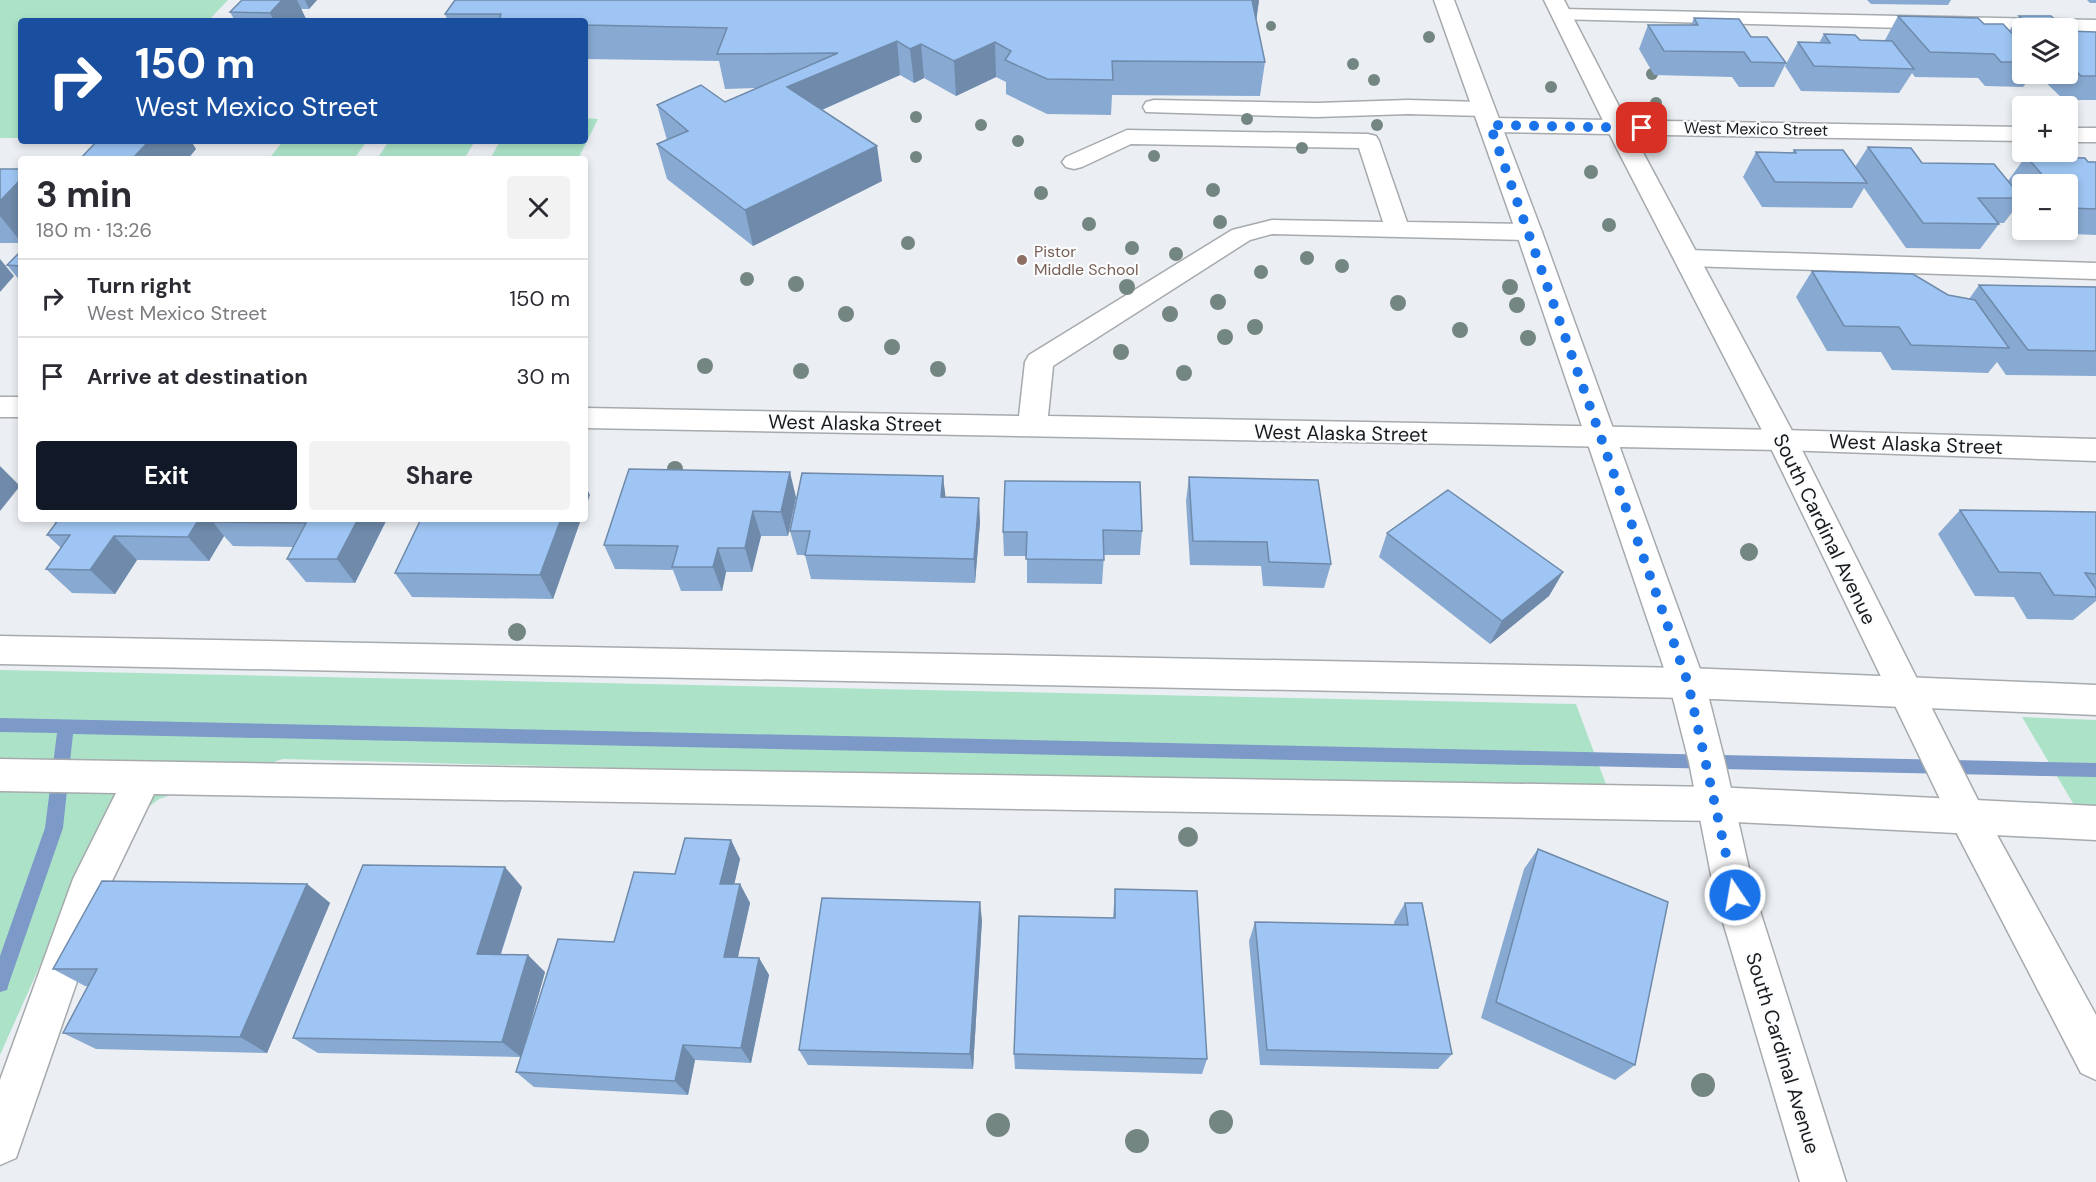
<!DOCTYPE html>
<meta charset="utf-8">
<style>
:root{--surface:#fff;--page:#f2f2f3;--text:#2b2b33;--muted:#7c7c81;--line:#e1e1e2;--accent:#111827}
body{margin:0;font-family:"DM Sans",sans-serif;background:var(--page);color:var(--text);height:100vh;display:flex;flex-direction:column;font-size:22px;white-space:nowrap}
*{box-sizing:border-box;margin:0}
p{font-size:20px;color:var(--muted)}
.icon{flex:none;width:33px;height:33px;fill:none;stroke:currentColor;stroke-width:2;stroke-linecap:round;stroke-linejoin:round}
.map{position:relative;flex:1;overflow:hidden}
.sheet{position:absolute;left:18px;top:156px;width:570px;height:366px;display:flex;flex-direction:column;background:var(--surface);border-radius:6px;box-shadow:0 3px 9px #0003}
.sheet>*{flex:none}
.top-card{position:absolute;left:18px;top:18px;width:570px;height:126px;border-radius:6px;box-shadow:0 3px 9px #0003;background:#1a4fa0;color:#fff;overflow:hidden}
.controls{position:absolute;left:2012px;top:18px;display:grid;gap:12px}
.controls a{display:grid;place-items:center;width:66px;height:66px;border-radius:6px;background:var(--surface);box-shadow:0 3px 9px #0003;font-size:30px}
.pin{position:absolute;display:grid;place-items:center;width:51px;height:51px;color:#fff;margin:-26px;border-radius:12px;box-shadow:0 3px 9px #0006}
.me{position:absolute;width:66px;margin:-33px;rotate:348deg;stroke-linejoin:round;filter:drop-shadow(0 0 4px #0008)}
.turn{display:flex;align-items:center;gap:21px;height:126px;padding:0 18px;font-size:27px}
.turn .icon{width:78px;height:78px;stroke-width:2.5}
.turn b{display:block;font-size:42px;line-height:51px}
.round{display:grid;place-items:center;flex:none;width:63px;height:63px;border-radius:6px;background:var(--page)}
.head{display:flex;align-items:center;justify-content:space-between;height:102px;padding:0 18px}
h1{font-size:36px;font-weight:700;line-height:45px}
.action{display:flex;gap:12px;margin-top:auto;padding:12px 18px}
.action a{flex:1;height:69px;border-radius:6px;background:var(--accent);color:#fff;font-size:24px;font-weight:700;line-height:69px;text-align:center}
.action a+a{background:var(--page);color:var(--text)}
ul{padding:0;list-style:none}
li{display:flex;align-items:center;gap:18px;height:78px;padding:0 18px;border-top:2px solid var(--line)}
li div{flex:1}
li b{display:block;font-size:22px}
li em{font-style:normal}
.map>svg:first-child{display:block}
.green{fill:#ace3c8}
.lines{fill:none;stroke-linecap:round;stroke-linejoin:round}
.stream{fill:#7c99c8;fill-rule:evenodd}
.minor-casing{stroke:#a6aaad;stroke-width:3}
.major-casing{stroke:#a6aaad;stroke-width:3}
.minor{fill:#fff;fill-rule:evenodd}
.major{fill:#fff;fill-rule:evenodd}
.tree{fill:#748681}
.wall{fill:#88a9d1}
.shaded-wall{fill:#6f8aaa}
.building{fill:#9ec5f3;stroke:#6f8aaa;stroke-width:1.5}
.route{stroke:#1a73e8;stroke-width:10;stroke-dasharray:0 18}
.education-dot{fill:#8d6e63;stroke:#fafcfe;stroke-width:2}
.labels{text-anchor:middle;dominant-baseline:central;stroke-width:4.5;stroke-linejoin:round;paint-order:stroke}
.far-street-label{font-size:16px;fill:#191a1c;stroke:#fafcfe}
.far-education-label{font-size:16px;fill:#785e54;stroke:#fafcfe;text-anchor:start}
.street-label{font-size:20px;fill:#191a1c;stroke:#fafcfe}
</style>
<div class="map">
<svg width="2096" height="1182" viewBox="0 0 2096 1182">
<rect width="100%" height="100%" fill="#ebeff3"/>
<!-- green -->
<g class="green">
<polygon points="0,0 228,0 208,21 21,21 21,138 0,138"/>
<polygon points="585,118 598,119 578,159 490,159 500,141 585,141"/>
<polygon points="283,141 367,141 354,159 269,159"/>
<polygon points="389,141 475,141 464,159 377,159"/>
<polygon points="0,670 1576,704 1610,795 283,759 159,799 92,849 0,1055"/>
<polygon points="2022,717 2096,720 2096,806 2074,805"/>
</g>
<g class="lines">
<!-- stream -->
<polygon class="stream" points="0,718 2096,763 2096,777 73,734 63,828 9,983 7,990 0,992 0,956 45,828 57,733 0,732"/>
<defs>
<g id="minor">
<polygon points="1562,9 2096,20 2096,32 2067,32 2067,28 2022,28 2022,31 1555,19 1552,15 1555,11"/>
<polygon points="1154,100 1317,103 1408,100 1483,102 1491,104 1494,109 1491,114 1483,116 1408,114 1317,117 1146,112 1143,107 1146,102"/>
<polygon points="1489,118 2022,127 2022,141 1489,132 1481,130 1478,125 1481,120"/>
<rect x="2067" y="128" width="29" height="14"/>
<polygon points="1127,130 1368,134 1376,136 1379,141 1407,222 1529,224 1538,227 1542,232 1538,237 1529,240 1272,234 1250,240 1053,366 1048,416 1782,430 2096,439 2096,461 1782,450 585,428 585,408 1019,416 1025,362 1029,355 1232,230 1272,220 1383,222 1359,148 1131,144 1082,167 1074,169 1066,167 1062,162 1066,157"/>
<polygon points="1688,250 2096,263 2096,279 1688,266 1679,264 1675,258 1679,252"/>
<rect x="0" y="397" width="21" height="20"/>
<polygon points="0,636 1687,668 2096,685 2096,715 1687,698 0,664"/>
<polygon points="0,759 1716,787 2096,806 2096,840 1716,821 154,794 111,883 16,1158 0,1165 0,1080 73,879 116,793 0,791"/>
</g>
<g id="major">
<polygon points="1434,0 1454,0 1542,232 1705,683 1725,762 1755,895 1846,1182 1800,1182 1715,895 1689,762 1669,683 1516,232"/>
<polygon points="1544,0 1564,0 1639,145 1797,440 1980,804 2096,1015 2096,1080 2081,1073 1954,828 1767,440 1615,145"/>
</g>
</defs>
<!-- minor casing -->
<use href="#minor" class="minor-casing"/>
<!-- major casing -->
<use href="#major" class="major-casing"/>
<!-- minor -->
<use href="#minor" class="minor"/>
<!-- major -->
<use href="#major" class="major"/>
</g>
<!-- trees -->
<g class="tree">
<circle cx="1271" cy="26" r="5"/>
<circle cx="1429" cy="37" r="6"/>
<circle cx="1353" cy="64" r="6"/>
<circle cx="1652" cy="74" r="6"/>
<circle cx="1374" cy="80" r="6"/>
<circle cx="1551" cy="87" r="6"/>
<circle cx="1656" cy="103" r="6"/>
<circle cx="916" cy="117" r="6"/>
<circle cx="1247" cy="119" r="6"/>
<circle cx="981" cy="125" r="6"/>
<circle cx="1377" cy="125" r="6"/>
<circle cx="1018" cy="141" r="6"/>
<circle cx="1302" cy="148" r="6"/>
<circle cx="1154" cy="156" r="6"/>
<circle cx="916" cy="157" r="6"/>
<circle cx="1591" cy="172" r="7"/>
<circle cx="1213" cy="190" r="7"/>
<circle cx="1041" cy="193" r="7"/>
<circle cx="1220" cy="222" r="7"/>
<circle cx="1089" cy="224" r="7"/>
<circle cx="1609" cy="225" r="7"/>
<circle cx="908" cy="243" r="7"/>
<circle cx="1132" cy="248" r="7"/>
<circle cx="1176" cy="254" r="7"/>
<circle cx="1307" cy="258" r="7"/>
<circle cx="1342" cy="266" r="7"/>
<circle cx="1261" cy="272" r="7"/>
<circle cx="747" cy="279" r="7"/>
<circle cx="796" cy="284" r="8"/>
<circle cx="1127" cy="287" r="8"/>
<circle cx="1510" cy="287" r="8"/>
<circle cx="1218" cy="302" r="8"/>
<circle cx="1398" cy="303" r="8"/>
<circle cx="1517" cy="305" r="8"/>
<circle cx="846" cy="314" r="8"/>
<circle cx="1170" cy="314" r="8"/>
<circle cx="1255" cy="327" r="8"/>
<circle cx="1460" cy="330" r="8"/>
<circle cx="1225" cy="337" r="8"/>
<circle cx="1528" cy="338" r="8"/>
<circle cx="892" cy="347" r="8"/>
<circle cx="1121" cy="352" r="8"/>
<circle cx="705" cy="366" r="8"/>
<circle cx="938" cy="369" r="8"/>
<circle cx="801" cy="371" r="8"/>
<circle cx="1184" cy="373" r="8"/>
<circle cx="675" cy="469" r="8"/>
<circle cx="1749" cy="552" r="9"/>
<circle cx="517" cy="632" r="9"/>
<circle cx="1188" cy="837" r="10"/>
<circle cx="1703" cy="1085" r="12"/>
<circle cx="1221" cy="1122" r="12"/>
<circle cx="998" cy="1125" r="12"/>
<circle cx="1137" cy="1141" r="12"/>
</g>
<!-- wall -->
<g class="wall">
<polygon points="242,0 317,0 309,9 301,9 307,21 235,21 230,12"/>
<polygon points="1259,0 1256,19 1265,62 1260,96 1112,95 1111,115 1047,114 1006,94 1006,82 996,77 956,96 924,78 914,83 900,75 822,110 882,181 753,246 667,179 657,144 667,140 657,105 725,102 757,88 725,89 719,61 585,59 585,21 448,21 445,14"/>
<polygon points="1867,0 1951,0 1948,5 1871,4"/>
<polygon points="2087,0 2096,0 2096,3 2090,3"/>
<polygon points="1898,16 1984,24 2009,31 2019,16 2064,28 2022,28 2022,74 2033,74 2023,87 1985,86 1978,78 1915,77 1912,73 1899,93 1801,91 1785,66 1798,42 1819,43 1824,34 1860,40 1886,41 1885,40"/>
<polygon points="1694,18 1751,37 1786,63 1774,87 1739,87 1732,77 1654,75 1639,49 1648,25 1691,25"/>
<polygon points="2067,31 2096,32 2096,100 2064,100 2037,74 2067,74"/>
<polygon points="1868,147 1922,163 2008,181 2026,156 2096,162 2096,235 2049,233 2046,230 2067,230 2067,184 2022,184 2022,199 2004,223 1999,223 1999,224 1980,249 1906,248 1864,188 1852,208 1762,207 1743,177 1756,152 1792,153 1794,150 1855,167"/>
<rect x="0" y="169" width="21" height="74"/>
<polygon points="21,251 21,282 7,265"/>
<polygon points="1812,271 1969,299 1979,285 2096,287 2096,376 2006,375 1997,362 1988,373 1892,370 1881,352 1827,351 1796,297"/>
<polygon points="943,476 945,497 980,522 975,583 811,579 805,555 797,555 790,531"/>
<polygon points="1189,477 1331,564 1324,588 1263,586 1261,566 1190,565 1186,501"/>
<polygon points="1005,481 1142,531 1140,555 1104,555 1102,584 1027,583 1027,556 1004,556 1003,532"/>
<polygon points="796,497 788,536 761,536 752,572 726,572 722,591 681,591 673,570 615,569 604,545"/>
<polygon points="1960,510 2096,512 2096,601 2073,620 2027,619 2014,597 1975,596 1938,534"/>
<polygon points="51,519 387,519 355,583 306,582 287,559 293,547 233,546 224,536 209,561 137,560 115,594 72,593 46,569 61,548 47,535 56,524"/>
<polygon points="421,519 581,519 553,599 412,597 395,573"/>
<polygon points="1387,533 1563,572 1549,596 1490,644 1379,557"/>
<polygon points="731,840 740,859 734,884 740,884 750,903 738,957 759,958 769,975 751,1063 695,1060 688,1095 534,1087 516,1072 614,942 675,874"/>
<polygon points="1538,849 1635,1065 1615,1080 1481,1018 1524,869"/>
<polygon points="307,884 330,903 267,1053 96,1049 63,1033 88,986 85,986 53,969"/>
<polygon points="522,887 501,954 545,972 521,1057 318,1053 293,1038"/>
<polygon points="1115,889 1207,1059 1202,1074 1015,1069 1014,1054 1113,918"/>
<polygon points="1405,903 1452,1054 1438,1069 1260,1065 1249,941 1255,922 1394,925 1394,922"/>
<polygon points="982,920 973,1069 808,1065 799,1050"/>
</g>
<!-- shaded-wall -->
<g class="shaded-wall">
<polygon points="282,0 297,0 307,21 274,21 270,13"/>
<polygon points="305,0 317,0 309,9"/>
<polygon points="1249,0 1259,0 1256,23"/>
<polygon points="897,41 900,75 794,122 787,87"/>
<polygon points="995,42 996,77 956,96 954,61"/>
<polygon points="921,44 924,78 914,83 910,49"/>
<polygon points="149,141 191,141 196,149 188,159 132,159"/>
<polygon points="877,146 882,181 753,246 745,210"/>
<polygon points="21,179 21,242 0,216 0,201"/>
<polygon points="0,259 14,276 0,292"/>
<polygon points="0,466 20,486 0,511"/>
<polygon points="790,472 796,497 788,536 781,512"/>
<polygon points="943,476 946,501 941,497"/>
<polygon points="585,485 590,495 585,509"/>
<polygon points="979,498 980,522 975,583 974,559"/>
<polygon points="753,511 761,536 752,572 745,548"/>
<polygon points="199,519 234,519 213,522 224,536 209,561 188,537"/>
<polygon points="358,519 387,519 355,583 337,559"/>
<polygon points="561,519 581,519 553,599 540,575"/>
<polygon points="114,536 137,560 115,594 90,570"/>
<polygon points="718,548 726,572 722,591 713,567"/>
<polygon points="1563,572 1549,596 1490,644 1502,621"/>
<polygon points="731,840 740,859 730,903 720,884"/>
<polygon points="505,867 522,887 495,971 477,954"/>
<polygon points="307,884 330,903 267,1053 240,1037"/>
<polygon points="740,884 750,903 734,974 724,957"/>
<polygon points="980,902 982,920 973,1069 970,1054"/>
<polygon points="528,955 545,972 521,1057 502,1042"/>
<polygon points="759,958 769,975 751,1063 741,1048"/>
<polygon points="683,1045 695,1060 688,1095 675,1081"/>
</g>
<!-- building -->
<g class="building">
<polygon points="242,0 282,0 270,13 230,12"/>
<polygon points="455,0 1252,0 1265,62 1112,61 1113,80 1047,79 1005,60 1011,51 995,42 954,61 921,44 910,49 897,41 787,87 877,146 745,210 657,144 688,131 657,105 701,85 725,102 838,53 717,54 727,28 585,25 585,21 499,21 501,14 445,14"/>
<polygon points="1898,16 1978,18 1984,24 2003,24 2022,44 2022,62 2001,62 1994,54 1930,52"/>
<polygon points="2019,16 2051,16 2064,28 2032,28"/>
<polygon points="1694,18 1739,19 1751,37 1767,37 1786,63 1751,62 1744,52 1664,51 1648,25 1698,25"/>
<polygon points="2067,31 2096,32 2096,76 2081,76 2067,62"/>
<polygon points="1824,34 1855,35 1860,40 1892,41 1914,69 1814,66 1798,42 1830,43"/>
<polygon points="97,141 149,141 132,159 80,159"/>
<polygon points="1868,147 1911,148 1922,163 1994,164 2022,198 1978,198 1999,224 1923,223"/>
<polygon points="1794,150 1843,150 1867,183 1775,182 1756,152 1796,153"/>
<polygon points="2026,156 2085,158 2088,162 2096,162 2096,209 2069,208 2067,206 2067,184 2050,184"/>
<polygon points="0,169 21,169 21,179 0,201"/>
<polygon points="21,251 21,266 7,265"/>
<polygon points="1812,271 1913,274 1948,295 1975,300 2009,348 1911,345 1899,327 1844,326"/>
<polygon points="1979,285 2096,287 2096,351 2028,350"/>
<polygon points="629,469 790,472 781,512 753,511 745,548 718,548 713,567 672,567 678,546 604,545"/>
<polygon points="802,473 943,476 941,497 979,498 974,559 805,555 810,531 790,531"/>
<polygon points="1189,477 1318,480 1331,564 1269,562 1267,542 1193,541"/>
<polygon points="1005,481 1140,482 1142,531 1103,530 1104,560 1026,559 1027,532 1003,532"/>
<polygon points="1448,490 1563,572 1502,621 1387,533"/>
<polygon points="1960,510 2096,512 2096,574 2085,573 2096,589 2096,597 2054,595 2040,573 1999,572"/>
<polygon points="59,519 199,519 188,537 114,536 90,570 46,569 70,535 47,535"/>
<polygon points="214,519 358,519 337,559 287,559 306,523 213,522"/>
<polygon points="421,519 561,519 540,575 395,573"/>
<polygon points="685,838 731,840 720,884 740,884 724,957 759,958 741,1048 683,1045 675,1081 516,1072 558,939 614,942 634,872 675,874"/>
<polygon points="1538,849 1668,902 1635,1065 1496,1002"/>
<polygon points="363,865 505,867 477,954 528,955 502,1042 293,1038"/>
<polygon points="102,881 307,884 240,1037 63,1033 97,969 53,969"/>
<polygon points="1115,889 1197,891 1207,1059 1014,1054 1019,916 1115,918"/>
<polygon points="822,898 980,902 970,1054 799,1050"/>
<polygon points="1405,903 1422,903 1452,1054 1267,1050 1255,922 1408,925"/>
</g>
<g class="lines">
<!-- route -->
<polyline class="route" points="1642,128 1490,125 1688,683 1735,895"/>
</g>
<!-- markers -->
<circle class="education-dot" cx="1022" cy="260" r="6"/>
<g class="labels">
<!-- far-street labels -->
<g class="far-street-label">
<text transform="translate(1756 129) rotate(1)">West Mexico Street</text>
</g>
<!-- far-education labels -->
<g class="far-education-label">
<text x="1034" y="251">Pistor<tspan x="1034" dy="18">Middle School</tspan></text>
</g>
<!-- street labels -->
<g class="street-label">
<text transform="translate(855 423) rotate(1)">West Alaska Street</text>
<text transform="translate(1341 433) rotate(1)">West Alaska Street</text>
<text transform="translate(1916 444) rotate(2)">West Alaska Street</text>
<text transform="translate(1825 529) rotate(64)">South Cardinal Avenue</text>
<text transform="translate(1783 1053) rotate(73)">South Cardinal Avenue</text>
</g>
</g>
</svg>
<div class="controls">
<a><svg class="icon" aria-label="layers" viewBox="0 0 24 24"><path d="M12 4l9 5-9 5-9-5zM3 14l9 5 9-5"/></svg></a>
<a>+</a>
<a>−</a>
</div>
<div class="pin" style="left:1642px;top:128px;background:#d93025"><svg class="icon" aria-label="arrive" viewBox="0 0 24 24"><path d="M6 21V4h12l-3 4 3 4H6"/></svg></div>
<svg class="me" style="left:1735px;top:895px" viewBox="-20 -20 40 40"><circle r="17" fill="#1a73e8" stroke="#fff" stroke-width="3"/><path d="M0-11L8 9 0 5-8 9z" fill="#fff"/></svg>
<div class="top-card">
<div class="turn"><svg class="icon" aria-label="right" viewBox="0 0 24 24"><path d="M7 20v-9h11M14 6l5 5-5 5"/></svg><div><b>150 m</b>West Mexico Street</div></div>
</div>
<section class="sheet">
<div class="head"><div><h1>3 min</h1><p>180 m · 13:26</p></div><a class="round"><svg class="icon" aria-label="close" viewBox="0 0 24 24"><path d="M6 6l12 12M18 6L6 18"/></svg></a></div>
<ul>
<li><svg class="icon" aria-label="right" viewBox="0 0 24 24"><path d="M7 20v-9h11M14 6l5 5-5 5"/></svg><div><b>Turn right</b><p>West Mexico Street</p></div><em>150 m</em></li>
<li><svg class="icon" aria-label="arrive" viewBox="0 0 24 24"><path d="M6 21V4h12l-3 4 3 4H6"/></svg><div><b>Arrive at destination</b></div><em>30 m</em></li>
</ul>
<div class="action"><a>Exit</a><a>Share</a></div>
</section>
</div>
